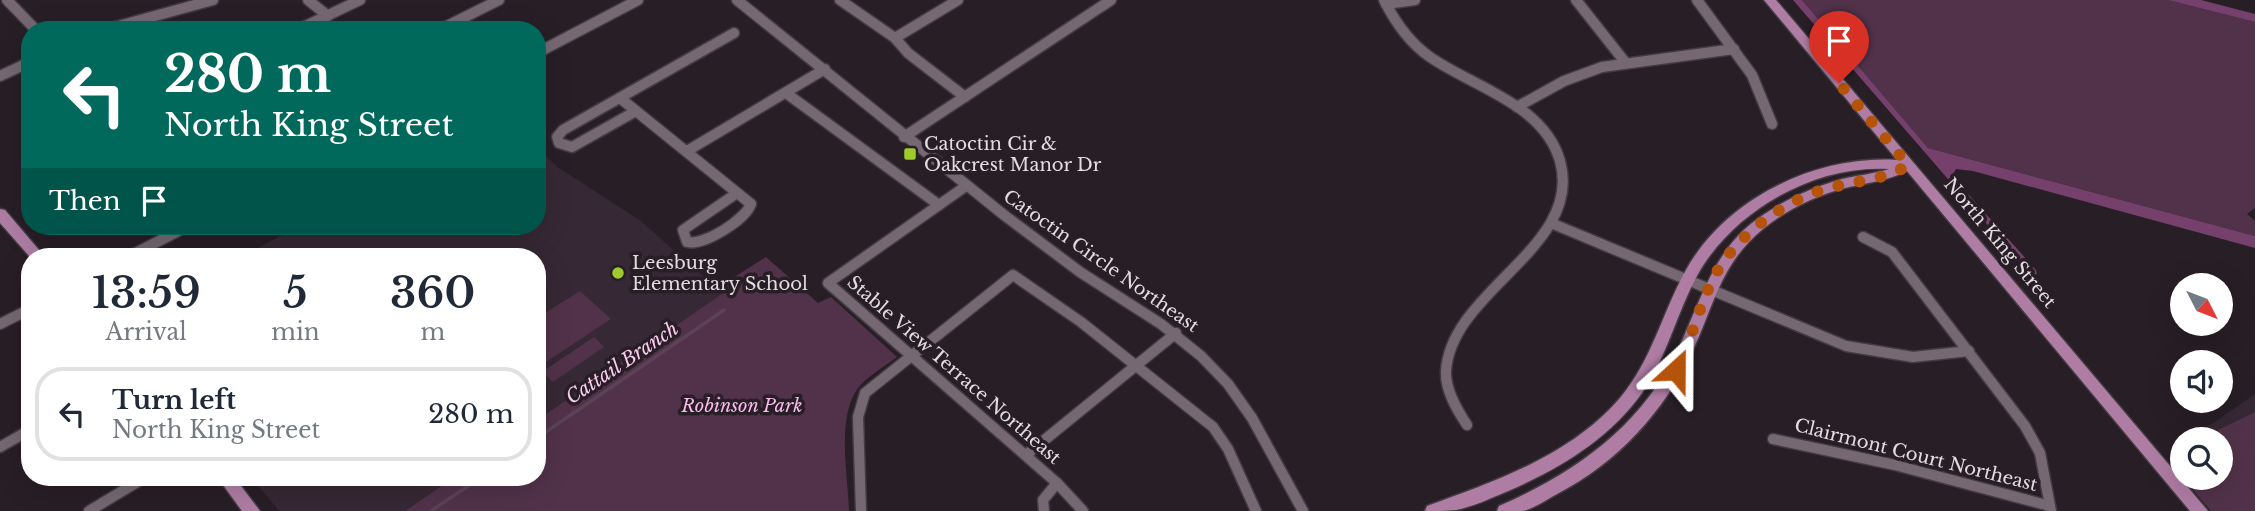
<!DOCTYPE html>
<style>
:root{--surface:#fff;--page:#f6f6f7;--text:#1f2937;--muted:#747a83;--line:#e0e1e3}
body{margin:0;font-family:"Libre Baskerville",serif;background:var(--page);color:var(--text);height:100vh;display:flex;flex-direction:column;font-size:26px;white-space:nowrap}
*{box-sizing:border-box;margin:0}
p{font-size:23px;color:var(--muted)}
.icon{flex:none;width:38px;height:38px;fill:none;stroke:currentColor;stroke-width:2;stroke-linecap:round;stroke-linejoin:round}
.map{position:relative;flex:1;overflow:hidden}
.details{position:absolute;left:21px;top:248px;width:525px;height:238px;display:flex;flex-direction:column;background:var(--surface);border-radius:28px;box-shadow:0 7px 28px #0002}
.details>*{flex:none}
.hud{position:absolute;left:21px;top:21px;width:525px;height:214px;border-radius:28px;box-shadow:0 7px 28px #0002;background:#00695c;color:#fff;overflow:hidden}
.needle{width:46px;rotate:132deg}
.buttons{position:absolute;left:2170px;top:273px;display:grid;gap:14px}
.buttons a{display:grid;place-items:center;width:63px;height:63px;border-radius:50%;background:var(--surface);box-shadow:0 7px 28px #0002;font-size:35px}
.pin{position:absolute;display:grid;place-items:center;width:60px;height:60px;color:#fff;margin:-72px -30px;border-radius:50% 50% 50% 0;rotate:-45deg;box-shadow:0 0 7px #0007}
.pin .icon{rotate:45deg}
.me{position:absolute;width:77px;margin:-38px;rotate:24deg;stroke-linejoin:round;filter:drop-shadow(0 0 5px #0008)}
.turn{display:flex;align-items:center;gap:24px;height:147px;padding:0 28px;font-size:32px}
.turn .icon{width:91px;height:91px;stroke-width:2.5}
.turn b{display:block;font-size:49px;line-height:60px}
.then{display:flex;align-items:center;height:66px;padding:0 28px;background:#0003;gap:14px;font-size:26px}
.eta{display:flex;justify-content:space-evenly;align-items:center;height:119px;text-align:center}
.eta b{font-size:42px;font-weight:600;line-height:49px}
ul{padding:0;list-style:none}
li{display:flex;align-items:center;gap:21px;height:94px;margin:0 14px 10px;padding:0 14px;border:4px solid var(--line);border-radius:28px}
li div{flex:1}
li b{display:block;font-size:26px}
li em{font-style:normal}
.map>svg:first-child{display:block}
.built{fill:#362834}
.green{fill:#51324a}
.forest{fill:#75416c}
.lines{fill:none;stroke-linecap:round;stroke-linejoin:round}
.stream{stroke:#5b4258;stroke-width:3.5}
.minor-casing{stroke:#433b41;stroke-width:13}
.major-casing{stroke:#433b41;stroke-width:3}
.minor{stroke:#756872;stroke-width:10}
.major{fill:#af7da4;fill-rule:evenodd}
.route{stroke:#b45309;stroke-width:12;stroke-dasharray:0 21.6}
.poi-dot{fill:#a0ca2c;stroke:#281e26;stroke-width:2.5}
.labels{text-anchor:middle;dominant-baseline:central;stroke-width:7;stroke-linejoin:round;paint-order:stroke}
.poi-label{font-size:18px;fill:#e2dbe0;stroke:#281e26;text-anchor:start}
.street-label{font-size:18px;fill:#e2dbe0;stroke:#281e26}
.park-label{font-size:18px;font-style:italic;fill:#fab9ec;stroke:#281e26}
.water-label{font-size:19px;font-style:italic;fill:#fccbf1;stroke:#281e26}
</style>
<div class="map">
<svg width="2255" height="511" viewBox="0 0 2255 511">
<rect width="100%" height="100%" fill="#281e26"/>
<!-- built -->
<g class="built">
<polygon points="537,148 559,168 641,221 723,294 537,420 537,257 241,257 299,226 537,226"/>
<polygon points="2255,394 2255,511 2221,478 2221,439 2190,439"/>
<polygon points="252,478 453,478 405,511 279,511"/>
</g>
<!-- green -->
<g class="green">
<polygon points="1802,0 2168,0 2255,22 2255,208 2247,214 2255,221 2255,236 1928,148"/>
<path d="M766,257L818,303L831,297L897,357C885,366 868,376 858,388C836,418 848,475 849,511H405L453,478H537V420L722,294L717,288Z"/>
<polygon points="580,291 611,319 537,368 537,318"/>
<polygon points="594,337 604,347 553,382 542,372"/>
<polygon points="2255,412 2255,511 2211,511 2183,478 2221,478 2221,439 2200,439"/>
</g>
<!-- forest -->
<g class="forest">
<polygon points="1793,0 1802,0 1928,148 2255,236 2255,248 1973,171 1956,169 1952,176 2036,270 2037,274 2031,275"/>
<polygon points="2168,0 2201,0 2255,14 2255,22"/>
</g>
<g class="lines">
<!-- stream -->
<g class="stream">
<polyline points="537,438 724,310"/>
<polyline points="431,511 480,478"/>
</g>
<defs>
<g id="minor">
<polyline points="7,0 36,30"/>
<polyline points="308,0 328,16"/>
<polyline points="737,0 1004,215 1080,272 1161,324 1201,356 1228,384 1252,418 1303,511"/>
<polyline points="840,0 895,38 908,53 965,97"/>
<path d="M1384,0C1395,22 1410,43 1430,57C1473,87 1544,104 1560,161C1584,247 1451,290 1446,371C1445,390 1457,410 1467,425"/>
<polyline points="1576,0 1625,62"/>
<polyline points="1697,0 1752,75 1772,124"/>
<polyline points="1386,4 1415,0"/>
<polyline points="104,30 213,0"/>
<polyline points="297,30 360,0"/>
<polyline points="439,30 499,0"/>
<polyline points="895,38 958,0"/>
<polyline points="537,53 638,0"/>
<polyline points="0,76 30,62"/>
<polyline points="786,93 939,205"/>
<path d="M620,98L751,204C745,220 704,246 687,242L683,230L737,193"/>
<polyline points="1517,107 1564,81 1602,67 1734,49"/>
<polyline points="636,111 572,147 559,143 557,137 563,130 734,33"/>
<polyline points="904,137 1111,0"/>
<polyline points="687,151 825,69"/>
<polyline points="966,186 828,283 1057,483"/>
<polyline points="1551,223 1846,346 1913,357 1969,351"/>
<polyline points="1863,237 1892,252 2025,426 2040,453 2051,511"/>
<polyline points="128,257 188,226"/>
<polyline points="0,324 30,309"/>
<polyline points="1773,439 1895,465 2050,506"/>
<polyline points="0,447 30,430"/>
<polyline points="1026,455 1176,333"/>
<polyline points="89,511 144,478"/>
<polyline points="861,511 858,417 865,393 1013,275 1081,322 1213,427 1228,449 1256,511"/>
<polyline points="1044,511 1043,500 1057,483 1083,511"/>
</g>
<g id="major">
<path d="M1764,0H1776L2208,511H2190L1907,171C1887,181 1866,183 1845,188C1810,197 1774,216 1749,242C1719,273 1711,312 1693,350C1664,412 1618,462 1557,494C1546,500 1535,508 1523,511C1515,511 1505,511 1497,511L1499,506C1575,473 1642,426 1678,349C1700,304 1711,256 1752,223C1779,202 1810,188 1842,179C1858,175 1874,174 1889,169C1816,164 1734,210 1698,274C1677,312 1667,357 1642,393C1608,441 1554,472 1501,494C1487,500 1471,507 1456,510C1447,511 1435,511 1425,511L1427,506C1497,480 1570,456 1620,398C1652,360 1662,313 1686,270C1726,198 1816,155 1897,160Z"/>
<polygon points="0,209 5,210 45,257 30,257 0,223"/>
<polygon points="218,478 235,478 260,511 242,511"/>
</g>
</defs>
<!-- minor casing -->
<use href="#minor" class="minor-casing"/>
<!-- major casing -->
<use href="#major" class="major-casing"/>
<!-- minor -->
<use href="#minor" class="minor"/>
<!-- major -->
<use href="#major" class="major"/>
</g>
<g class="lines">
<!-- route -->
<path class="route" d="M1676,370C1691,341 1698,310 1712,281C1731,241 1775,207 1816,192C1845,181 1882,182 1908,165L1839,83"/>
</g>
<!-- markers -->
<g class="poi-dot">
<rect x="903" y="147" width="14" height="14" rx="3.5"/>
<circle cx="618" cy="273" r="7"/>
</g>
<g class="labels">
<!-- poi labels -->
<g class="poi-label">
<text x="924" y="144">Catoctin Cir &amp;<tspan x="924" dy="21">Oakcrest Manor Dr</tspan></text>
<text x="632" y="263">Leesburg<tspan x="632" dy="21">Elementary School</tspan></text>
</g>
<!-- street labels -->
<g class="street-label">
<text transform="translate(2000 243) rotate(50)">North King Street</text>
<text transform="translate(1101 261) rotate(35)">Catoctin Circle Northeast</text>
<text transform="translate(954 370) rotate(41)">Stable View Terrace Northeast</text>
<text transform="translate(1916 455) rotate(14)">Clairmont Court Northeast</text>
</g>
<!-- park labels -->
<g class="park-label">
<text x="742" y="406">Robinson Park</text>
</g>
<!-- water labels -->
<g class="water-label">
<text transform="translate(622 363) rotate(-34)">Cattail Branch</text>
</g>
</g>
</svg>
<div class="buttons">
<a><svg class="needle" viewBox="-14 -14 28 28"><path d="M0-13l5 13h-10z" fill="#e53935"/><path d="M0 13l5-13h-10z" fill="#747a83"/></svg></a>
<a><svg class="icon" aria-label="sound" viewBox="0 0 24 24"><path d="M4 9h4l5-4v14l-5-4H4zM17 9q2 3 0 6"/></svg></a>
<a><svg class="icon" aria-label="search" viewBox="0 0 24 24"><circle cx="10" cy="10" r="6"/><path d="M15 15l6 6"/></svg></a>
</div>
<div class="pin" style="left:1839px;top:83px;background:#d93025"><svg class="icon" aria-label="arrive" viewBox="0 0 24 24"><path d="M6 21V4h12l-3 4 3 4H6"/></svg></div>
<svg class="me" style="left:1676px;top:370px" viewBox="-20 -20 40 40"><path d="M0-17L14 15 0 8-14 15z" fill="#b45309" stroke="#fff" stroke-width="4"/></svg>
<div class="hud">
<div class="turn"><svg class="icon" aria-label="left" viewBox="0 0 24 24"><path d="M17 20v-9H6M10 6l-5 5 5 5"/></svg><div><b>280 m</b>North King Street</div></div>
<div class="then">Then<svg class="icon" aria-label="arrive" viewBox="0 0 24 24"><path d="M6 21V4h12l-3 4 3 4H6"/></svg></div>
</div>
<section class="details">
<div class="eta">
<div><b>13:59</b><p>Arrival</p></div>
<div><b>5</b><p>min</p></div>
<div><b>360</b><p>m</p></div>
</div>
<ul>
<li><svg class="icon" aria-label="left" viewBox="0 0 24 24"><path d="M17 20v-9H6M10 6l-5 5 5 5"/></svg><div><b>Turn left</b><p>North King Street</p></div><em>280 m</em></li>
</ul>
</section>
</div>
